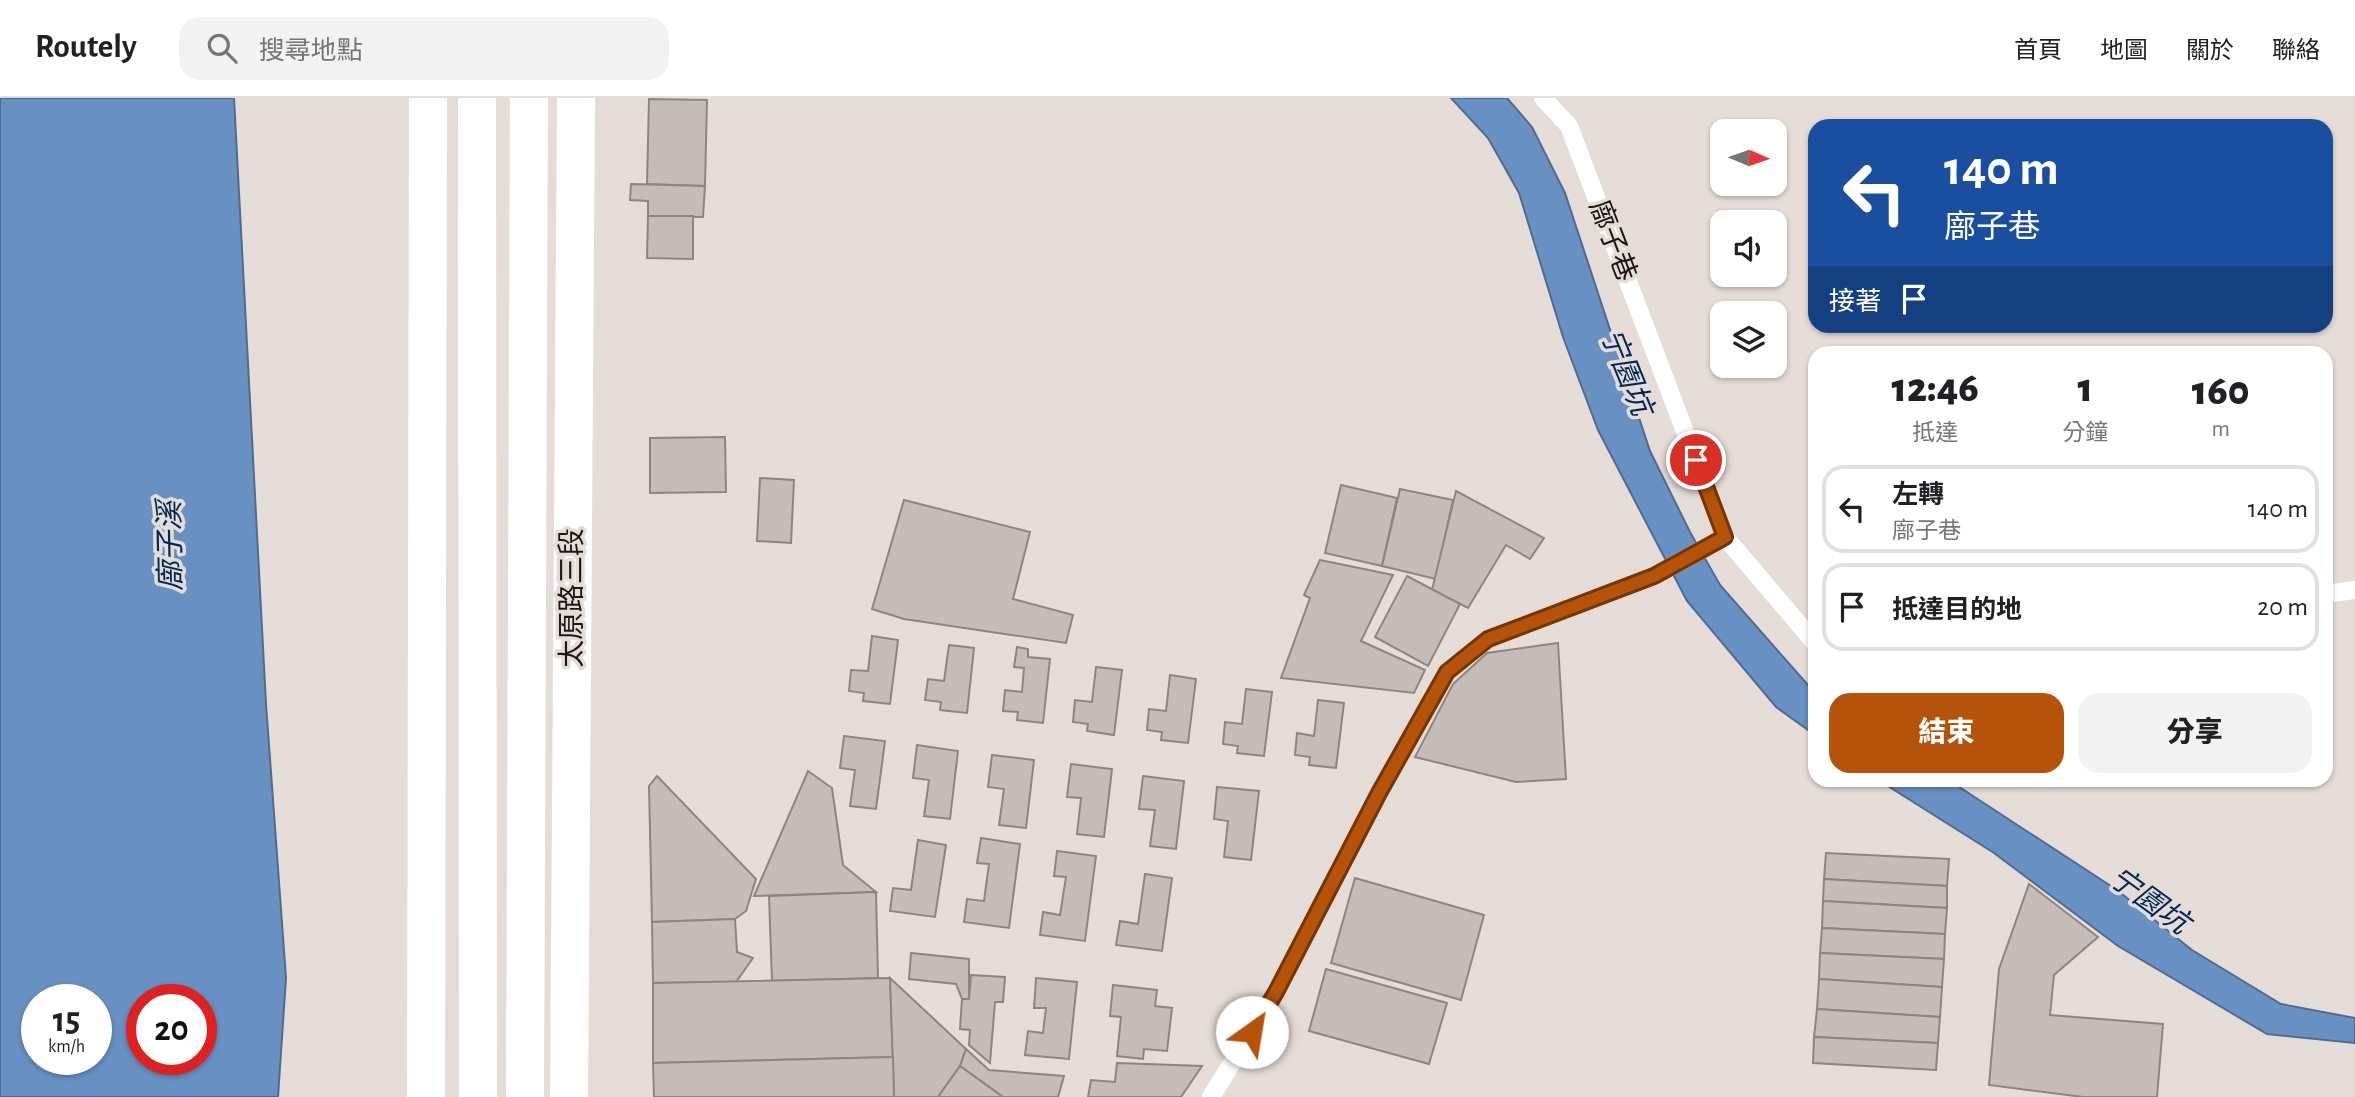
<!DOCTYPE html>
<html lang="zh-TW">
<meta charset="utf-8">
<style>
:root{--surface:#fff;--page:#f2f2f2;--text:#202124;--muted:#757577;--line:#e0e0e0;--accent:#b45309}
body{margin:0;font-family:"Alegreya Sans","Noto Sans TC",sans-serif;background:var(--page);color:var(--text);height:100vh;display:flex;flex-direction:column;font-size:26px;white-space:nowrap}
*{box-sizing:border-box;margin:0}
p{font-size:23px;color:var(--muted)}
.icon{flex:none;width:38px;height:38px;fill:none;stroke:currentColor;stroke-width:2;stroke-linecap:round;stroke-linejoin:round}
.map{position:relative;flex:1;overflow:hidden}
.drawer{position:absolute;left:1808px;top:248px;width:525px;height:441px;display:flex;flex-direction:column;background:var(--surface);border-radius:21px;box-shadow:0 2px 5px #0004}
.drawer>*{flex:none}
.banner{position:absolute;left:1808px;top:21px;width:525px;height:214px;border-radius:21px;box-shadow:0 2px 5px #0004;background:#1a4fa0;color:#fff;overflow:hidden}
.needle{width:46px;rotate:92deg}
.tools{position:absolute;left:1710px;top:21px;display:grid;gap:14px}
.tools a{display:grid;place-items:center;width:77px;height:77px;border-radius:14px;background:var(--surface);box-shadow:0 2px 5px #0004;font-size:35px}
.speed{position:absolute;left:21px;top:886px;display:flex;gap:14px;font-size:35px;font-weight:700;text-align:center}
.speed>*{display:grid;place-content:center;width:91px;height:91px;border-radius:50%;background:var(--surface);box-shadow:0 2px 5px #0004;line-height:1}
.speed small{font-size:18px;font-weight:400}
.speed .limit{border:10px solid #d22;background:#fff;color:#111}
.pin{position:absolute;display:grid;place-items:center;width:60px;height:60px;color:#fff;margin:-30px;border:4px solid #fff;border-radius:50%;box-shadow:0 2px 7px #0007}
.me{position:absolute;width:77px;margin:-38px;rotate:32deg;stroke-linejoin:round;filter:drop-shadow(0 0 5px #0008)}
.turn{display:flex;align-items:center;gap:24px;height:147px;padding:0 21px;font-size:32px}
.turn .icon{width:91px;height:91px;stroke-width:2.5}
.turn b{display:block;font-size:49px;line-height:60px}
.then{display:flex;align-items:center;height:66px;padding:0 21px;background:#0003;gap:14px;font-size:26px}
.eta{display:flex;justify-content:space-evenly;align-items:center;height:119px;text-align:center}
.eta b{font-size:42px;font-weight:800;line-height:49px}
.primary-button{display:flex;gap:14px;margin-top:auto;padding:14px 21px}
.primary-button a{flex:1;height:80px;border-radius:21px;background:var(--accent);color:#fff;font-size:28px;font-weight:800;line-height:80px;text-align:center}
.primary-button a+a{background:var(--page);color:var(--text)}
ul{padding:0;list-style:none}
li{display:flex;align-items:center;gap:21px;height:88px;margin:0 14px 10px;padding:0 7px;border:4px solid var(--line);border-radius:21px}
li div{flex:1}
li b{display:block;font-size:26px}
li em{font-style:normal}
header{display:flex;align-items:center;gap:42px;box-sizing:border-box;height:98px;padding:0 35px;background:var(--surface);border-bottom:2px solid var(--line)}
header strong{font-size:33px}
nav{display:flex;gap:38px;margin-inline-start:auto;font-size:24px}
.search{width:490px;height:63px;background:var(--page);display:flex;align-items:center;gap:18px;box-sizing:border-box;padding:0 24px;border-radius:21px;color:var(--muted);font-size:26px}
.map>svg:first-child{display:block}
.water{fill:#6890c3;stroke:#516b8f;stroke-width:2;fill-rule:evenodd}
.building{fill:#c5bbb7;stroke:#8e8581;stroke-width:2}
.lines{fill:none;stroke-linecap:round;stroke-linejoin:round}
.service{stroke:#fff;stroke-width:18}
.secondary{stroke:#fff;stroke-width:38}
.route-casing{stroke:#753606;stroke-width:18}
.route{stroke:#b45309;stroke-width:12}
.labels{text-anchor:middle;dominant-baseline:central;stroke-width:7;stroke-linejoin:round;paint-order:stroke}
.street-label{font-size:28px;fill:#1a1615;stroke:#e6dcd7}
.water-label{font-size:30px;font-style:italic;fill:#002957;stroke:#e6dcd7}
</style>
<header>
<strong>Routely</strong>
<div class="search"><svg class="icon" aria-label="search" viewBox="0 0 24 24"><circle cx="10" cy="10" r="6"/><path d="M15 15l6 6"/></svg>搜尋地點</div>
<nav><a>首頁</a><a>地圖</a><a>關於</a><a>聯絡</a></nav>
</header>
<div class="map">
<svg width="2355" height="999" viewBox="0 0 2355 999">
<rect width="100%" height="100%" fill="#e6dcd7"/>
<!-- water -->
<g class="water">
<path d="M0,0H234L266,606L286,880L278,999H0ZM37,901H96V961H37ZM142,901H201V961H142Z"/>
<polygon points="1451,0 1507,0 1532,29 1565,95 1650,353 1690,434 1720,487 1815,595 1815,637 1776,609 1687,503 1598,332 1563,239 1519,95 1488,40"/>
<polygon points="1880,683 1950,683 2117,792 2192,852 2281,906 2355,920 2355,945 2267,936 2118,848 1994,755"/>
</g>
<!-- building -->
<g class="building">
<polygon points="649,1 707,2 705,88 647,86"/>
<polygon points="631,86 705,88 703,119 648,118 648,103 630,102"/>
<polygon points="648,118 693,118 693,161 647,160"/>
<polygon points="725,339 726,394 650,395 650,340"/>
<polygon points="760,380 794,382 791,445 757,443"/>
<polygon points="1341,387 1397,400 1382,468 1325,455"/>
<polygon points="1400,391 1453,402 1436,481 1382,468"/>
<polygon points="1456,393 1544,440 1530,461 1506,447 1468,510 1432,492"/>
<polygon points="904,402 1030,434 1013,501 1073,517 1066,545 904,521 872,511"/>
<polygon points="1320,462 1393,477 1361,543 1425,572 1414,595 1281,580 1310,500 1304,497"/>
<polygon points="1407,478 1460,506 1428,568 1375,539"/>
<polygon points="872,538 898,542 890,606 863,603 864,595 849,593 851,572 868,573"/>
<polygon points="1558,545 1566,681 1516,684 1415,659 1453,586 1487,555"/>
<polygon points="949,547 974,550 967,615 940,612 941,604 925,602 928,581 944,583"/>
<polygon points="1017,549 1028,551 1028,559 1050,561 1043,625 1017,622 1018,614 1003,613 1005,592 1022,594 1024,570 1014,569"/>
<polygon points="1096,569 1122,572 1114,637 1087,633 1088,626 1073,624 1075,602 1092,604"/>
<polygon points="1170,577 1196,581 1188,645 1161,642 1162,634 1147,632 1149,611 1166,613"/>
<polygon points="1246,591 1272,594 1264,658 1237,655 1238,648 1223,646 1225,624 1242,626"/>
<polygon points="1318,602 1344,605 1336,670 1309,667 1310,659 1295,657 1297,635 1314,638"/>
<polygon points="844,638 885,643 876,711 850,708 855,672 840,670"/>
<polygon points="917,647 958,653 950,721 924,718 929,682 913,680"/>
<polygon points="992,657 1034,662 1026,730 999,727 1004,691 988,689"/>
<polygon points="1071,666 1112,671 1104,739 1077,736 1081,700 1067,699"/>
<polygon points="808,673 832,690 843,767 876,794 754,798"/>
<polygon points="657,678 756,781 746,813 735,821 652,824 649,688"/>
<polygon points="1143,678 1184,683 1176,751 1150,748 1155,712 1139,711"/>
<polygon points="1217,689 1259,693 1251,762 1224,759 1228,723 1214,721"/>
<polygon points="981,740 1020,746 1009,830 964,824 967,801 984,803 989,766 977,765"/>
<polygon points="918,742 946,747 935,819 890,813 893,790 911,792"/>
<polygon points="1057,753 1096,758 1085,843 1040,837 1043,814 1060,817 1066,779 1054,778"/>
<polygon points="1826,755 1949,761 1947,788 1824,781"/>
<polygon points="1145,776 1172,780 1162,853 1116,847 1120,823 1138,826"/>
<polygon points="1355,780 1484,817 1461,902 1331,865"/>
<polygon points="1824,781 1947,788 1947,810 1823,803"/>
<polygon points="2029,786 2098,839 2054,877 2050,917 2163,926 2157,999 2083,999 1989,987 1999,871"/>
<polygon points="876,794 878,880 772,883 769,798"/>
<polygon points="1823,803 1947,810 1945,836 1822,830"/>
<polygon points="735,821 737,854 753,860 736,884 653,885 652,824"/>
<polygon points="1822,830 1945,836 1944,861 1820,855"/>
<polygon points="911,855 969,861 969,901 962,901 956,886 909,881"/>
<polygon points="1820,855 1944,861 1942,889 1819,881"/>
<polygon points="1326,871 1447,905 1429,966 1309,933"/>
<polygon points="971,877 1005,879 1003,904 995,904 990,965 969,947 970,932 960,931 962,901 969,901"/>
<polygon points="890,880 893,959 653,965 653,885"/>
<polygon points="890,880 966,951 960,968 938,999 894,999"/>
<polygon points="1036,880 1077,884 1069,961 1025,957 1028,933 1043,935 1046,910 1034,910"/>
<polygon points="1819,881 1942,889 1940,919 1817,911"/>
<polygon points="1113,887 1157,892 1155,908 1172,910 1167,953 1144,951 1143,961 1117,958 1121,919 1110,918"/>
<polygon points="1817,911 1940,919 1938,945 1814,939"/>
<polygon points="1814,939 1938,945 1936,972 1813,965"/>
<polygon points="966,951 989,972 1064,978 1058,999 1003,999 960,968"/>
<polygon points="893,959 894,999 654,999 653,965"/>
<polygon points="1117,965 1202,968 1181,999 1088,999 1091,982 1115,984"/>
<polygon points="960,968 1003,999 938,999"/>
</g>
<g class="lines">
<!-- service -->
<g class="service">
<polyline points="1543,0 1569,28 1725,439 1815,545"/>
<polyline points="2326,496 2355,492"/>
<polyline points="1211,999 1276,894 1379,695 1447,574 1488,541 1654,478 1725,439"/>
</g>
<!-- secondary -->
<g class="secondary">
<polyline points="477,0 478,999"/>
<polyline points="426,999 428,0"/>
<polyline points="525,999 529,0"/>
<polyline points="569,999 576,0"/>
</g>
</g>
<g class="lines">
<defs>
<polyline id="route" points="1252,934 1276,894 1379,695 1447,574 1488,541 1654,478 1725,439 1696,362"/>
</defs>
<!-- route casing -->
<use href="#route" class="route-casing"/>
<!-- route -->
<use href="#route" class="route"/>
</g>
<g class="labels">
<!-- street labels -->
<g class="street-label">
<text transform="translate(1612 143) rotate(69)">廍子巷</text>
<text transform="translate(573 500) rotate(-90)">太原路三段</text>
</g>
<!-- water labels -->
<g class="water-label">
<text transform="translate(1626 274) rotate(68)">宁園坑</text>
<text transform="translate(171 448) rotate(-91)">廍子溪</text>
<text transform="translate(2149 803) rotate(36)">宁園坑</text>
</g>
</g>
</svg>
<div class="tools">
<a><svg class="needle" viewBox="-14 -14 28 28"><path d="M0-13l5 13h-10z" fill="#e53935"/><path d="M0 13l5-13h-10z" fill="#757577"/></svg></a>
<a><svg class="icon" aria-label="sound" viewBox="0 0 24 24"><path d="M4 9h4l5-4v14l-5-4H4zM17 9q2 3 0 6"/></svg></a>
<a><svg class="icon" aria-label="layers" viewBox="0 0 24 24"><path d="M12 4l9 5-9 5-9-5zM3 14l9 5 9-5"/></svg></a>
</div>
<div class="speed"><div>15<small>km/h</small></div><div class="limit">20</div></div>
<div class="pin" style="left:1696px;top:362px;background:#d93025"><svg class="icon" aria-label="arrive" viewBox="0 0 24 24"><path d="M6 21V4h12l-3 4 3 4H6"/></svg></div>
<svg class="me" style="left:1252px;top:934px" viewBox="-20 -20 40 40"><circle r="19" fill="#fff"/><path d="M0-13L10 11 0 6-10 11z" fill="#b45309"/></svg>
<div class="banner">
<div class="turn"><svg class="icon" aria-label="left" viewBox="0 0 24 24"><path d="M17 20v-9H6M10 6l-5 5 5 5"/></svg><div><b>140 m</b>廍子巷</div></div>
<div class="then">接著<svg class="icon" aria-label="arrive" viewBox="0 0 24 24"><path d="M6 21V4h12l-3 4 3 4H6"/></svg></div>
</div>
<section class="drawer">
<div class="eta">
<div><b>12:46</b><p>抵達</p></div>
<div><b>1</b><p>分鐘</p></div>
<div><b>160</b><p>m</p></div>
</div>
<ul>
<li><svg class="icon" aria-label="left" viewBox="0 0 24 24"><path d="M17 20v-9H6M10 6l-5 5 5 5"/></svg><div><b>左轉</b><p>廍子巷</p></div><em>140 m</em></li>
<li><svg class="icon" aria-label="arrive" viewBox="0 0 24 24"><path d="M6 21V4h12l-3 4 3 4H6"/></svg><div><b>抵達目的地</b></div><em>20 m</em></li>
</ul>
<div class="primary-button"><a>結束</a><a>分享</a></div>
</section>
</div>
